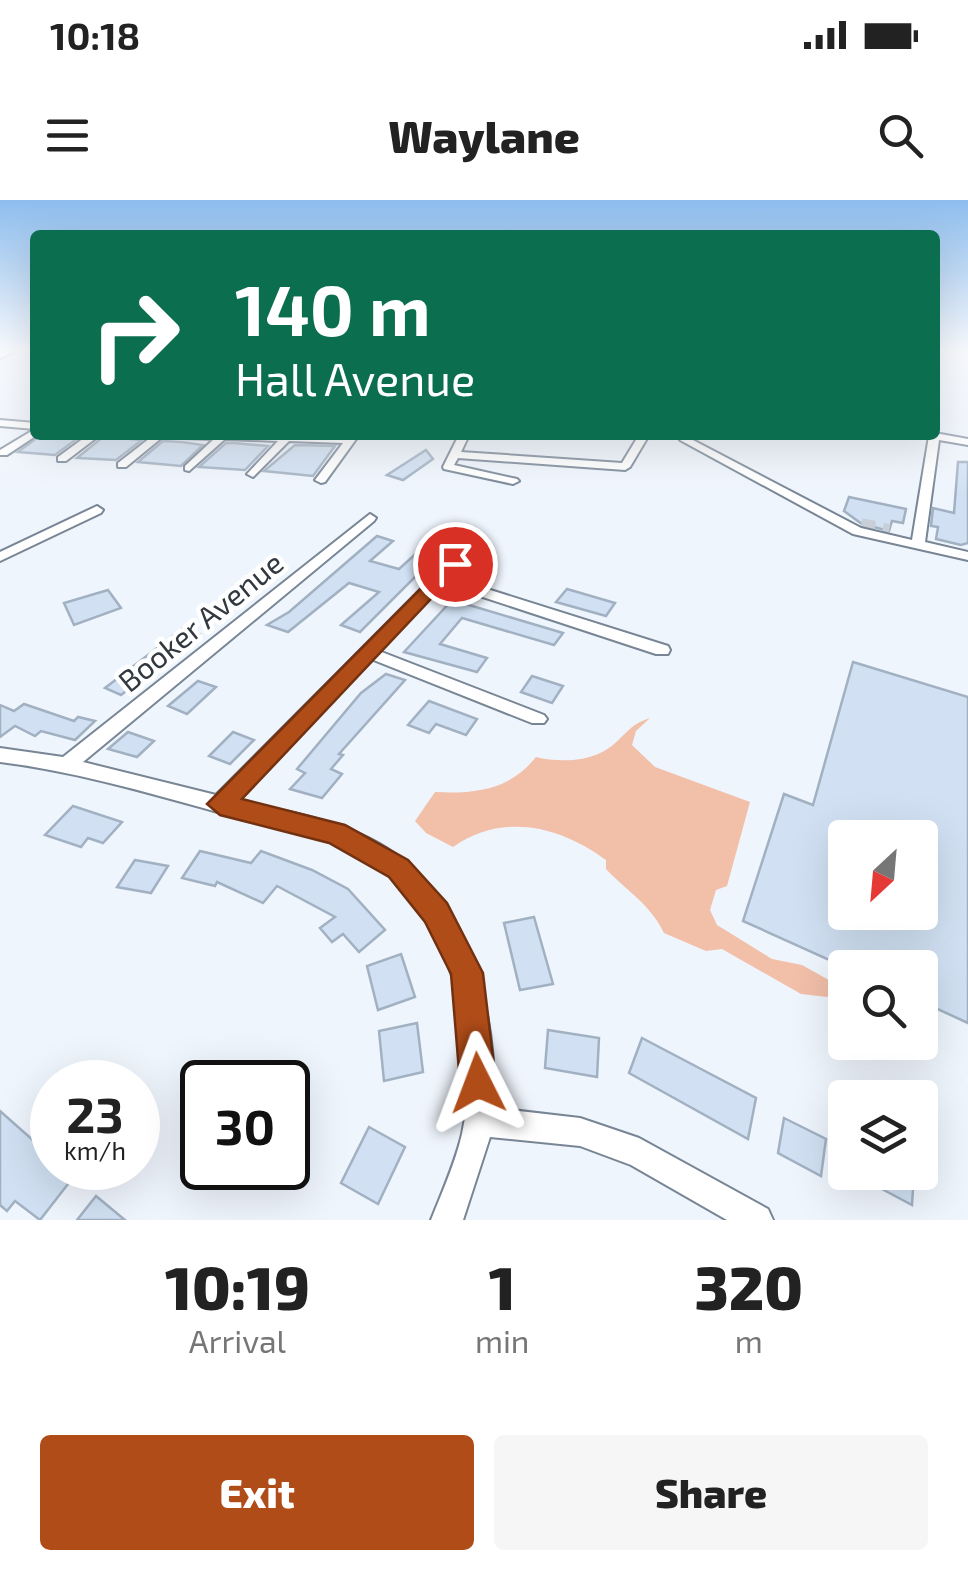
<!DOCTYPE html>
<style>
:root{--surface:#fff;--page:#f6f6f6;--text:#222;--muted:#767676;--accent:#b04c18}
body{margin:0;font-family:"Exo 2",sans-serif;background:var(--page);color:var(--text);height:100vh;display:flex;flex-direction:column;font-size:38px;white-space:nowrap}
*{box-sizing:border-box;margin:0}
p{font-size:32px;color:var(--muted)}
.icon{flex:none;width:55px;height:55px;fill:none;stroke:currentColor;stroke-width:2;stroke-linecap:round;stroke-linejoin:round}
.map{position:relative;height:1020px;overflow:hidden}
.sheet{display:flex;flex-direction:column;background:var(--surface);flex:1}
.sheet>*{flex:none}
.banner{position:absolute;left:30px;top:30px;width:910px;height:210px;border-radius:10px;box-shadow:0 10px 40px #0002;background:#0b6e4f;color:#fff;overflow:hidden}
.needle{width:65px;rotate:206deg}
.controls{position:absolute;left:828px;top:620px;display:grid;gap:20px}
.controls a{display:grid;place-items:center;width:110px;height:110px;border-radius:10px;background:var(--surface);box-shadow:0 10px 40px #0002;font-size:50px}
.speed{position:absolute;left:30px;top:860px;display:flex;gap:20px;font-size:50px;font-weight:700;text-align:center}
.speed>*{display:grid;place-content:center;width:130px;height:130px;border-radius:50%;background:var(--surface);box-shadow:0 10px 40px #0002;line-height:1}
.speed small{font-size:25px;font-weight:400}
.speed .limit{border:5px solid #111;border-radius:15px;background:#fff;color:#111}
.pin{position:absolute;display:grid;place-items:center;width:85px;height:85px;color:#fff;margin:-42px;border:5px solid #fff;border-radius:50%;box-shadow:0 2px 10px #0007}
.me{position:absolute;width:110px;margin:-55px;rotate:357deg;stroke-linejoin:round;filter:drop-shadow(0 0 8px #0008)}
.turn{display:flex;align-items:center;gap:35px;height:210px;padding:0 40px;font-size:45px}
.turn .icon{width:130px;height:130px;stroke-width:2.5}
.turn b{display:block;font-size:70px;line-height:85px}
.eta{display:flex;justify-content:space-evenly;align-items:center;height:170px;text-align:center}
.eta b{font-size:60px;font-weight:800;line-height:70px}
.action{display:flex;gap:20px;margin-top:auto;padding:20px 40px}
.action a{flex:1;height:115px;border-radius:10px;background:var(--accent);color:#fff;font-size:40px;font-weight:800;line-height:115px;text-align:center}
.action a+a{background:var(--page);color:var(--text)}
.status{display:flex;justify-content:space-between;align-items:center;height:70px;padding:0 50px;background:var(--surface);direction:ltr}
.status svg{height:28px;fill:currentColor}
header{display:flex;justify-content:space-between;align-items:center;height:130px;padding:0 40px;background:var(--surface);font-size:45px;font-weight:800}
.map>svg:first-child{display:block}
.green{fill:#f2bfa9}
.building{fill:#d1e1f3;stroke:#a2b1c2;stroke-width:2.5;fill-rule:evenodd}
.lines{fill:none;stroke-linecap:round;stroke-linejoin:round}
.street-tunnel{stroke:#c9cfd7;stroke-width:14;stroke-dasharray:14 8;stroke-linecap:butt}
.street-casing{stroke:#778595;stroke-width:4}
.highway-casing{stroke:#778595;stroke-width:5}
.street{fill:#fff;fill-rule:evenodd}
.highway{fill:#fff;fill-rule:evenodd}
.route{fill:#b04c18;stroke:#723110;stroke-width:2.5}
.labels{text-anchor:middle;dominant-baseline:central;stroke-width:9;stroke-linejoin:round;paint-order:stroke}
.street-label{font-size:30px;fill:#32383f;stroke:#fff}
</style>
<div class="status"><b>10:18</b><svg viewBox="0 0 49 12"><path d="M0 12V9h3v3zM5 12V6h3v6zM10 12V3h3v9zM15 12V0h3v12zM26 1h20v11H26zM47 4h2v5h-2z"/></svg></div>
<header><svg class="icon" aria-label="menu" viewBox="0 0 24 24"><path d="M4 6h16M4 12h16M4 18h16"/></svg>Waylane<svg class="icon" aria-label="search" viewBox="0 0 24 24"><circle cx="10" cy="10" r="6"/><path d="M15 15l6 6"/></svg></header>
<div class="map">
<svg width="968" height="1020" viewBox="0 0 968 1020">
<rect width="100%" height="100%" fill="#eff5fd"/>
<!-- green -->
<path class="green" d="M650,518L636,531L632,545L655,567L750,602L727,686L716,690L710,710L717,725L772,759L802,765L845,789V799L801,794L722,749L706,751L664,733C650,704 628,692 606,669V660C560,626 503,612 453,647L426,633L415,621L435,592C475,594 510,590 536,557C560,563 593,562 613,545C627,533 631,524 650,518Z"/>
<!-- building -->
<g class="building">
<polygon points="41,235 82,235 55,255 18,252"/>
<polygon points="103,237 118,238 142,240 116,260 77,258"/>
<polygon points="163,241 182,242 203,245 181,266 138,262"/>
<polygon points="226,243 234,243 268,246 245,270 199,267"/>
<polygon points="295,245 335,246 313,276 264,271"/>
<polygon points="426,250 433,259 403,280 387,275"/>
<polygon points="958,262 968,262 968,343 961,345 936,339 938,327 931,326 933,308 954,313"/>
<polygon points="849,297 906,309 903,323 892,321 889,331 862,324 844,311"/>
<polygon points="377,336 393,341 370,361 399,369 432,339 449,343 360,432 341,425 379,392 349,383 288,432 267,425 289,412"/>
<polygon points="567,389 615,403 606,416 556,402"/>
<polygon points="108,390 121,408 74,425 64,403"/>
<polygon points="454,398 469,405 563,433 554,445 462,418 440,444 487,458 477,472 404,452"/>
<polygon points="182,429 199,434 121,495 105,488"/>
<path d="M853,462L968,497V823L920,801V768H847L743,721L784,594L813,605ZM845,638H920V712H845Z"/>
<polygon points="386,474 405,480 339,554 343,555 331,569 342,574 322,598 290,589 305,573 297,569 361,493"/>
<polygon points="532,476 563,486 552,503 521,492"/>
<polygon points="198,481 216,487 187,514 168,506"/>
<polygon points="429,501 477,519 466,535 436,524 429,533 408,525"/>
<polygon points="24,504 74,521 78,517 95,521 75,540 41,531 35,536 15,526 0,537 0,505 14,511"/>
<polygon points="128,532 154,541 137,557 108,549"/>
<polygon points="233,532 254,540 230,564 209,556"/>
<polygon points="73,606 122,622 103,643 88,638 81,647 45,635"/>
<polygon points="200,651 251,663 261,651 312,670 348,689 385,730 359,752 343,734 332,742 320,728 335,717 277,686 263,703 217,682 215,686 182,678"/>
<polygon points="135,660 168,666 151,693 117,687"/>
<polygon points="534,717 553,784 520,790 504,723"/>
<polygon points="401,754 415,797 378,810 367,766"/>
<polygon points="417,823 423,872 384,881 379,831"/>
<polygon points="548,830 599,838 597,877 545,868"/>
<polygon points="642,838 756,898 748,939 629,873"/>
<polygon points="0,911 52,957 52,968 66,968 75,975 40,1020 15,1001 7,1011 0,1005"/>
<polygon points="784,918 826,939 821,976 778,953"/>
<polygon points="369,927 405,947 378,1004 341,983"/>
<polygon points="850,972 914,972 912,1005"/>
<polygon points="96,996 125,1020 77,1020"/>
</g>
<g class="lines">
<!-- street-tunnel -->
<polyline class="street-tunnel" points="861,325 889,331"/>
<defs>
<g id="street">
<polygon points="0,220 35,223 35,229 0,226"/>
<polygon points="35,229 37,235 7,255 0,255 0,250"/>
<polygon points="935,233 968,239 968,245 939,240 925,342 968,352 968,360 853,334 680,240 689,238 861,328 912,340 929,236"/>
<polygon points="88,235 100,235 66,261 58,261 58,257"/>
<polygon points="154,235 165,235 126,267 118,267 118,263"/>
<polygon points="176,235 347,237 359,235 325,282 321,283 315,280 343,243 289,241 253,277 247,274 278,241 225,239 189,271 185,270 185,266 214,239 181,238"/>
<polygon points="459,235 469,235 461,252 622,263 639,235 649,235 630,267 625,270 458,258 454,265 517,279 519,281 513,284 444,269 443,267"/>
<polygon points="97,306 103,310 101,313 0,361 0,352"/>
<path d="M370,314L376,318L374,321L83,562L216,595L465,345L470,344L477,348L449,377L668,446L670,450L668,454H656L443,384L379,451L544,515L547,519L544,523H532L371,459L236,600C278,610 322,617 362,635C465,681 497,805 494,908L580,918L639,938L768,1009L773,1020H727L631,965L580,946L490,937L463,1020H431C442,992 455,964 462,934C483,838 451,712 365,657C321,629 264,624 214,611C142,591 73,571 0,562V548L63,557Z"/>
</g>
<polygon id="highway" points="0,151 15,151 0,158"/>
</defs>
<!-- street casing -->
<use href="#street" class="street-casing"/>
<!-- highway casing -->
<use href="#highway" class="highway-casing"/>
<!-- street -->
<use href="#street" class="street"/>
<!-- highway -->
<use href="#highway" class="highway"/>
</g>
<!-- sky -->
<linearGradient id="sky" x2="0" y2="1"><stop stop-color="#8dbded"/><stop offset="0.51" stop-color="#f8fafe"/><stop offset="1" stop-color="#f8fafe" stop-opacity="0"/></linearGradient>
<rect width="968" height="294" fill="url(#sky)"/>
<!-- route -->
<polygon class="route" points="449,360 464,364 242,599 345,625 408,660 447,703 483,773 496,883 491,895 478,901 465,895 460,883 451,774 425,722 389,677 329,643 220,615 207,604"/>
<g class="labels">
<!-- street labels -->
<g class="street-label">
<text transform="translate(200 421) rotate(-39)">Booker Avenue</text>
</g>
</g>
</svg>
<div class="controls">
<a><svg class="needle" viewBox="-14 -14 28 28"><path d="M0-13l5 13h-10z" fill="#e53935"/><path d="M0 13l5-13h-10z" fill="#767676"/></svg></a>
<a><svg class="icon" aria-label="search" viewBox="0 0 24 24"><circle cx="10" cy="10" r="6"/><path d="M15 15l6 6"/></svg></a>
<a><svg class="icon" aria-label="layers" viewBox="0 0 24 24"><path d="M12 4l9 5-9 5-9-5zM3 14l9 5 9-5"/></svg></a>
</div>
<div class="speed"><div>23<small>km/h</small></div><div class="limit">30</div></div>
<div class="pin" style="left:455px;top:364px;background:#d93025"><svg class="icon" aria-label="arrive" viewBox="0 0 24 24"><path d="M6 21V4h12l-3 4 3 4H6"/></svg></div>
<svg class="me" style="left:478px;top:883px" viewBox="-20 -20 40 40"><path d="M0-17L14 15 0 8-14 15z" fill="#b04c18" stroke="#fff" stroke-width="4"/></svg>
<div class="banner">
<div class="turn"><svg class="icon" aria-label="right" viewBox="0 0 24 24"><path d="M7 20v-9h11M14 6l5 5-5 5"/></svg><div><b>140 m</b>Hall Avenue</div></div>
</div>
</div>
<section class="sheet">
<div class="eta">
<div><b>10:19</b><p>Arrival</p></div>
<div><b>1</b><p>min</p></div>
<div><b>320</b><p>m</p></div>
</div>
<div class="action"><a>Exit</a><a>Share</a></div>
</section>
